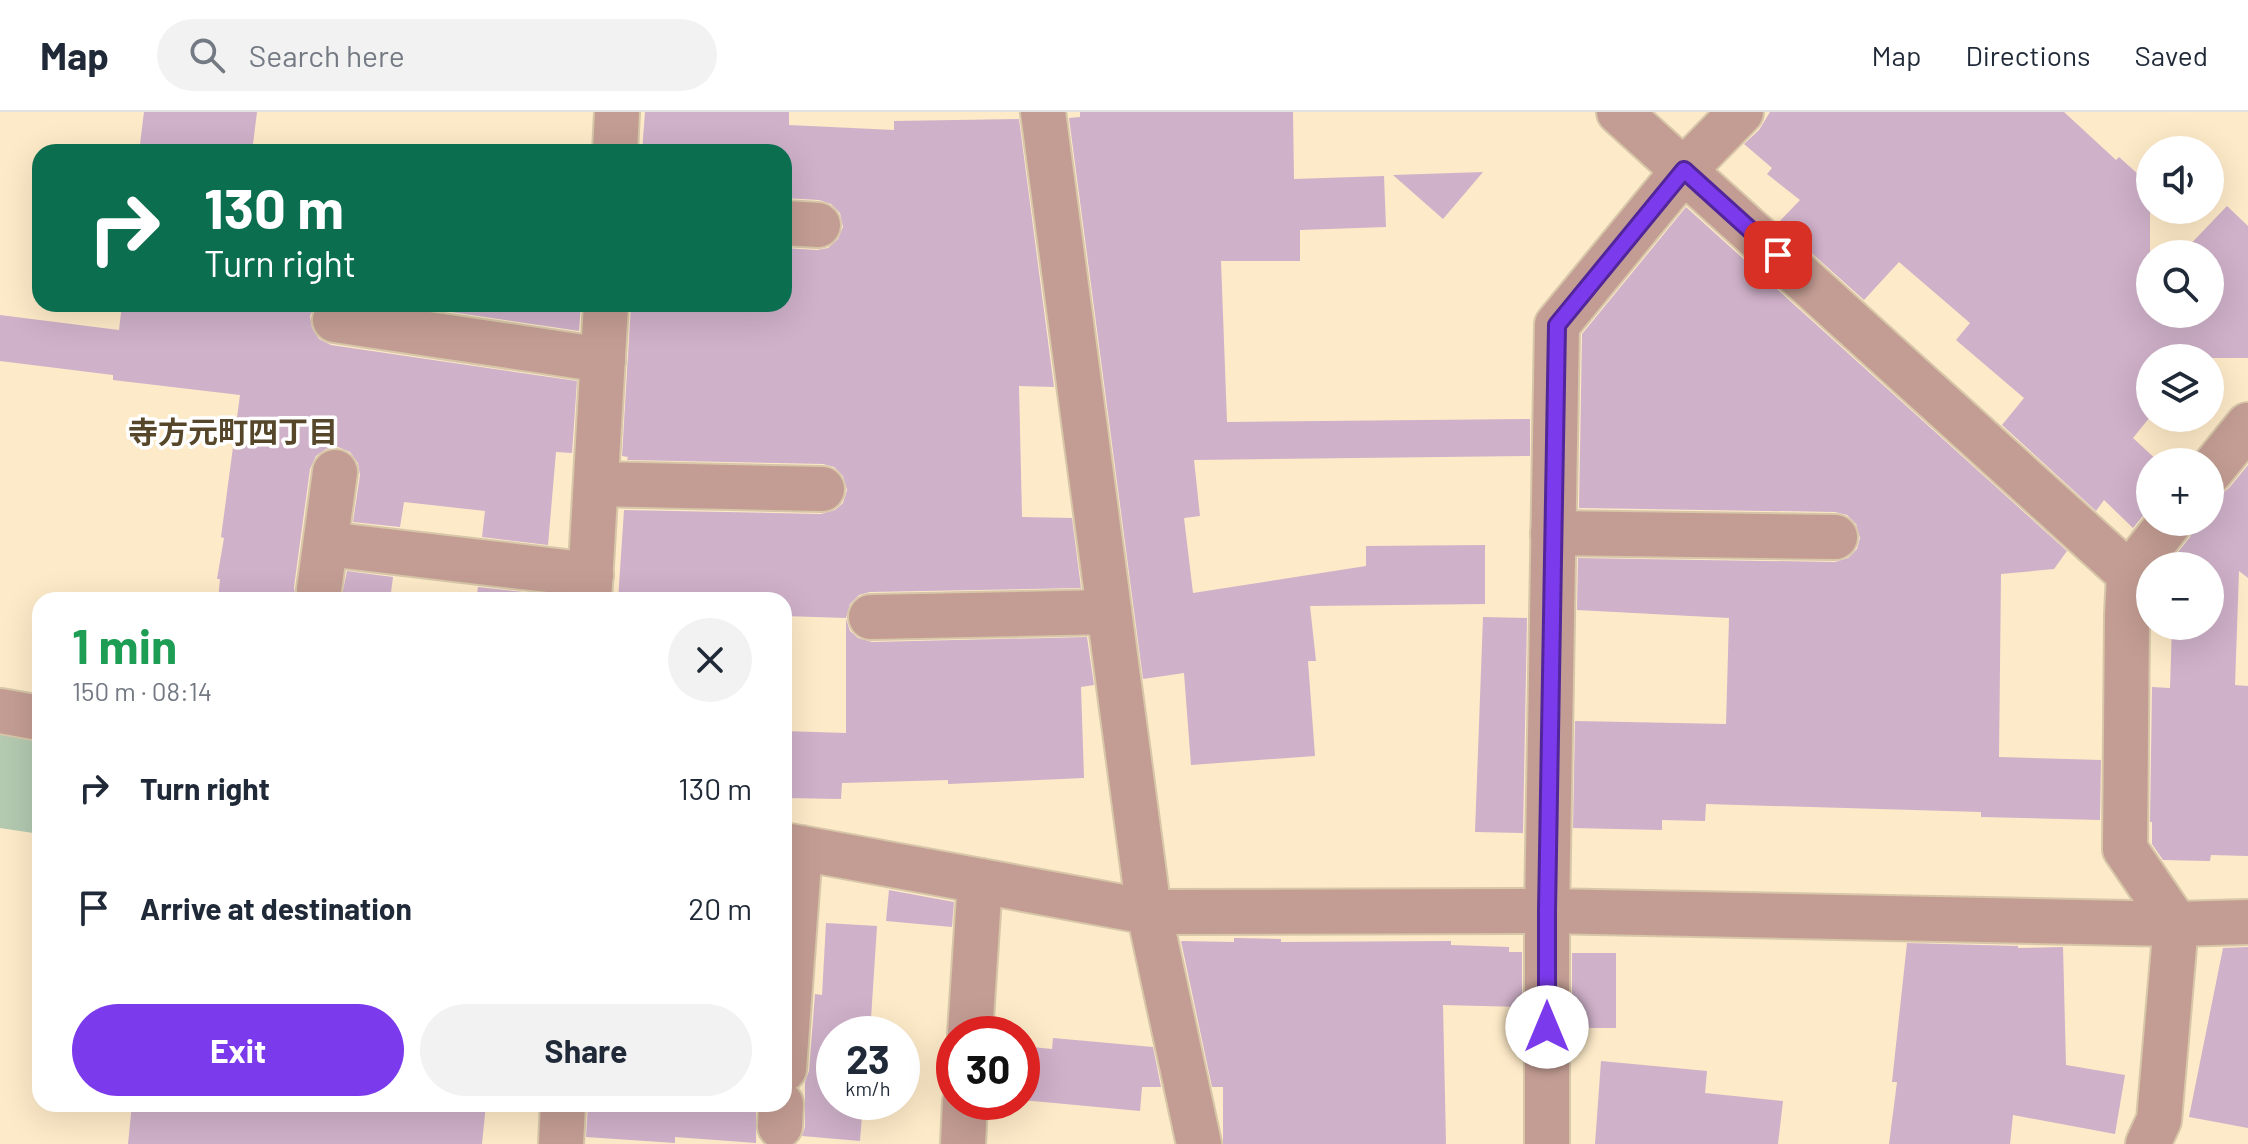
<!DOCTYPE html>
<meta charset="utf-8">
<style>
:root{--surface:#fff;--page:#f2f2f3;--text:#1f2937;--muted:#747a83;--line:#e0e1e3;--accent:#7c3aed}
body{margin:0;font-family:Barlow,"Noto Sans JP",sans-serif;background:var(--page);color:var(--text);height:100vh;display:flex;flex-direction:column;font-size:30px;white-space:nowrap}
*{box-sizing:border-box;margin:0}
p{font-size:26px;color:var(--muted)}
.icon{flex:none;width:44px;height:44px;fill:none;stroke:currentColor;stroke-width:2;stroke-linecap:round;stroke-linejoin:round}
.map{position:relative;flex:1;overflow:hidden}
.details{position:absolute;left:32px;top:480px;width:760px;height:520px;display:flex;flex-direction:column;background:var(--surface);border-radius:24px;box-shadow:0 8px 32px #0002}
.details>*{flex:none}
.hud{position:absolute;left:32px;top:32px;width:760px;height:168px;border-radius:24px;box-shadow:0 8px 32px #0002;background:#0b6e4f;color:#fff;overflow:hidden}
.controls{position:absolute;left:2136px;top:24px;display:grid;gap:16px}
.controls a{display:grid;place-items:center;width:88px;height:88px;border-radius:50%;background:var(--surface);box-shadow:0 8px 32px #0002;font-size:40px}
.speed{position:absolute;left:816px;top:904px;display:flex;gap:16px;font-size:40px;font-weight:700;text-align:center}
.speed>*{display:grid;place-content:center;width:104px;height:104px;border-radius:50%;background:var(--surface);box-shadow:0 8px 32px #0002;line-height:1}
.speed small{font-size:20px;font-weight:400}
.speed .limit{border:12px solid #d22;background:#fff;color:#111}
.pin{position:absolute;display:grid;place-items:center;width:68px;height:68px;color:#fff;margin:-34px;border-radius:16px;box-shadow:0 4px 12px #0006}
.me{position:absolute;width:88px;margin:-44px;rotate:0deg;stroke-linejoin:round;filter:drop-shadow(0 0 6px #0008)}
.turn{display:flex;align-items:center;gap:28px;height:168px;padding:0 40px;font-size:36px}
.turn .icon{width:104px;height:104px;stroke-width:2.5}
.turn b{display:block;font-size:56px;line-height:68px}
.round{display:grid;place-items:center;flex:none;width:84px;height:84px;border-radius:42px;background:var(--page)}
.headline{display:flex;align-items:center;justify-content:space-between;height:136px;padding:0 40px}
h1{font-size:48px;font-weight:700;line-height:60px;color:#1e9e55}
.button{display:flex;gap:16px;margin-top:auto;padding:16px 40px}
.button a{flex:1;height:92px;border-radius:48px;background:var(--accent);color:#fff;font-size:32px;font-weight:700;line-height:92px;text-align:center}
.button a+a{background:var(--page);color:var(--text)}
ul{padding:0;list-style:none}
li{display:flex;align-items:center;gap:24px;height:120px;padding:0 40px}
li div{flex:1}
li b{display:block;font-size:30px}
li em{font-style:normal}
header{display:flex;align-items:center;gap:48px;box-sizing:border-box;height:112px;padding:0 40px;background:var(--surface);border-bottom:2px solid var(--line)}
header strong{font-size:38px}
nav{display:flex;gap:44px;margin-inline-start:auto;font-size:28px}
.search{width:560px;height:72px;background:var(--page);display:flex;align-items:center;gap:20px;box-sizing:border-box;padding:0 28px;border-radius:44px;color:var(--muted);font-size:30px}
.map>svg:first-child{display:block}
.green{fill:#b3c9b0}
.building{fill:#cfb1c9}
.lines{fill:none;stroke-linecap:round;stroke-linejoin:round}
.minor-casing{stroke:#d7c6a8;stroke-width:48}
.minor{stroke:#c39d93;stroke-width:44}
.route-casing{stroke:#51269a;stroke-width:20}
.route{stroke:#7c3aed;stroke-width:14}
.labels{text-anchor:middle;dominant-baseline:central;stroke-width:7;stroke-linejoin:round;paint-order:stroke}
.neighbourhood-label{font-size:30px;font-weight:bold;fill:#56472a;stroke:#fff}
</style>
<header>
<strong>Map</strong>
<div class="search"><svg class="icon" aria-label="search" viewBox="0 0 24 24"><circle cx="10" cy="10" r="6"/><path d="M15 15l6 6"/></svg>Search here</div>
<nav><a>Map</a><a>Directions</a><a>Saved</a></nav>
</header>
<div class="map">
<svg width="2248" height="1032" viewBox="0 0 2248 1032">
<rect width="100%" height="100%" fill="#fdeac8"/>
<!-- green -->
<polygon class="green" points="0,621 40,627 40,722 0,716"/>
<!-- building -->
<g class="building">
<polygon points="144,0 257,0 252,40 139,40"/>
<polygon points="645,0 789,0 789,13 894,18 894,9 1019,7 1054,275 1019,274 1022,405 1072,406 1081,476 870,480 859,483 850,492 846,506 784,504 784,488 618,488 624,398 821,402 835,398 843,391 847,378 843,364 834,355 823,352 627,348 628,345 622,344 631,192 784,192 784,136 817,138 828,136 838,127 843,115 840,101 831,92 819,88 784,86 784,40 642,40"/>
<polygon points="1080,0 1293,0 1294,67 1384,64 1386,115 1300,118 1300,149 1221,149 1227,310 1530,307 1530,344 1194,348 1200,404 1184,406 1193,481 1366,454 1366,434 1485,433 1485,492 1310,494 1316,549 1308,549 1315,644 1191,653 1184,561 1143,567 1069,6 1080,5"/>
<polygon points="1770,0 2064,0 2116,48 2119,45 2150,73 2150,202 2210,202 2210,142 2181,142 2227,94 2248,114 2248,246 2150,246 2150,305 2133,326 2159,350 2150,350 2150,395 2133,416 2104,388 2096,399 2002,313 2024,286 1956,228 1970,211 1899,150 1864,188 1778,111 1800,88 1767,62 1772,56 1744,32 1759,18"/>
<polygon points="1483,60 1443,107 1393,63"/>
<polygon points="1686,95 2067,439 2054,457 2001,462 1999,645 2101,648 2100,708 1981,705 1981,700 1706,692 1705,709 1662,708 1662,718 1573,716 1575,609 1726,612 1729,506 1577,498 1578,446 1835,450 1848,446 1857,437 1860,426 1856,412 1847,403 1835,400 1579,396 1582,222"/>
<polygon points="122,192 316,192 310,204 312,216 319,227 331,233 577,269 572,341 556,340 548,433 482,425 485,399 404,390 400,415 353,410 360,363 358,351 350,340 338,335 326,337 316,344 310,357 294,475 296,488 218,488 220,467 217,467 224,426 221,425 240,283 113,268 113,263 0,249 0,203 119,218"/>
<polygon points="397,192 581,192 579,219"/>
<polygon points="2248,353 2248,466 2239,459 2235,573 2248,574 2248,744 2211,743 2210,749 2163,748 2152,732 2152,710 2150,710 2152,575 2170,576 2172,514 2210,514 2210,454 2174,454 2170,450 2190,425 2194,410 2210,410 2210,384 2220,383 2229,376"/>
<polygon points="347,459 393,465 390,488 341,488"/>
<polygon points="478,475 542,482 541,488 476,488"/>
<polygon points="1483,505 1527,506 1523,721 1475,720"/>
<polygon points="846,507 850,519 858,526 872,530 1087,525 1094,573 1081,575 1084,666 948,672 948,668 842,671 841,687 784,686 784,619 846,621"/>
<polygon points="889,778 954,790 952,815 886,809"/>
<polygon points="826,811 877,814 870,922 834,922 834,990 863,990 860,1029 802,1024 805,1015 805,970 809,959 815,882 822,883"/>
<polygon points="1234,826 1281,827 1281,830 1451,829 1451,833 1509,835 1509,840 1522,840 1522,895 1443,893 1446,1032 1223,1032 1223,975 1212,975 1181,829 1234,830"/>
<polygon points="1907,831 2018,834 2018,836 2063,835 2066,953 2125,963 2115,1022 2013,1003 2010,1032 1889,1032 1897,970 1892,970"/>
<polygon points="2248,835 2248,1016 2189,1005 2223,836"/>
<rect x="1572" y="841" width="44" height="75"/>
<polygon points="1053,926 1153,935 1161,975 1142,975 1140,999 1022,988 1022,934 1052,937"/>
<polygon points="1601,949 1707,959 1705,981 1783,989 1778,1032 1595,1032"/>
<polygon points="132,992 486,992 482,1032 128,1032"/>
<polygon points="588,992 756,992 756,1031 675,1025 675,1031 586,1025"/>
</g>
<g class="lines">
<defs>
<g id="minor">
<polyline points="1043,0 1149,800 1199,1032"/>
<polyline points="1619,0 2129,462"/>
<polyline points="615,40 617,0"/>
<polyline points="784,111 818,113"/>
<polyline points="335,208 603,248"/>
<polyline points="2210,360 2248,313"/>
<polyline points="596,372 822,377"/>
<polyline points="1553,421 1835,425"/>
<polyline points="327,432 591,463"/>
<polyline points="319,478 335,360"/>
<polyline points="589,488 606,192"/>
<polyline points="871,505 1109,500"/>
<polyline points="0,599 40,606"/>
<polyline points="784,733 1149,800 1547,799 2176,812 2248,810"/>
<polyline points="970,922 980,769"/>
<polyline points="784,957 800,736"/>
<polyline points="780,1014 781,992"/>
<polyline points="561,1032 563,992"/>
<polyline points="963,1032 965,990"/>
<polyline points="1547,1032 1547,799 1557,213 1684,58 1741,0"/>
<polyline points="2148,1032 2159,1008 2176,812 2125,737 2127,503 2129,462 2170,410"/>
</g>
</defs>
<!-- minor casing -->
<use href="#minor" class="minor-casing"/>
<!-- minor -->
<use href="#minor" class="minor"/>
</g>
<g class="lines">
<defs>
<polyline id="route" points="1547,915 1547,799 1557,213 1684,58 1778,143"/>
</defs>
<!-- route casing -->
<use href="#route" class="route-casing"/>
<!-- route -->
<use href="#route" class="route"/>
</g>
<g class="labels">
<!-- neighbourhood labels -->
<g class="neighbourhood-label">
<text x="233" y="319">寺方元町四丁目</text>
</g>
</g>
</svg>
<div class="controls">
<a><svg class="icon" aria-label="sound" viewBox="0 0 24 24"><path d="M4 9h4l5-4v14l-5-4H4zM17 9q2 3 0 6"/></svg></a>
<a><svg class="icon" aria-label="search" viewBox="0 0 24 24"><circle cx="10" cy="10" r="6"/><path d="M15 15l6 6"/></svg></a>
<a><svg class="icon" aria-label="layers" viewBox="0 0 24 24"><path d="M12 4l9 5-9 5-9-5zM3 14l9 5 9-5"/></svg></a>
<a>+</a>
<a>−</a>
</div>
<div class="speed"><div>23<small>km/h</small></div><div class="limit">30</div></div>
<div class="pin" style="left:1778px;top:143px;background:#d93025"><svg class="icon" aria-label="arrive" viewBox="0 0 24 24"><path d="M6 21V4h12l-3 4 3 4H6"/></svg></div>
<svg class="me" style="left:1547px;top:915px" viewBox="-20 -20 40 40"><circle r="19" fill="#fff"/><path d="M0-13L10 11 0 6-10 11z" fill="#7c3aed"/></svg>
<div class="hud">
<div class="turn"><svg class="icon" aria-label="right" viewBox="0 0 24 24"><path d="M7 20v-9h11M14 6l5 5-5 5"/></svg><div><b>130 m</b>Turn right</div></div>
</div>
<section class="details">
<div class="headline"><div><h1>1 min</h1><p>150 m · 08:14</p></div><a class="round"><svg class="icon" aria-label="close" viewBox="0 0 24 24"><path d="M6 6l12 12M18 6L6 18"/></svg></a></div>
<ul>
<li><svg class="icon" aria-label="right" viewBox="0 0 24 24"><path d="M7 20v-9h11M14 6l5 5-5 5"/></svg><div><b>Turn right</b></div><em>130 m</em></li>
<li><svg class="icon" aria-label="arrive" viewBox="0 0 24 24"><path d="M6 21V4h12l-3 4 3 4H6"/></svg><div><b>Arrive at destination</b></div><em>20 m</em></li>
</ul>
<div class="button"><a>Exit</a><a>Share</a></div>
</section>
</div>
